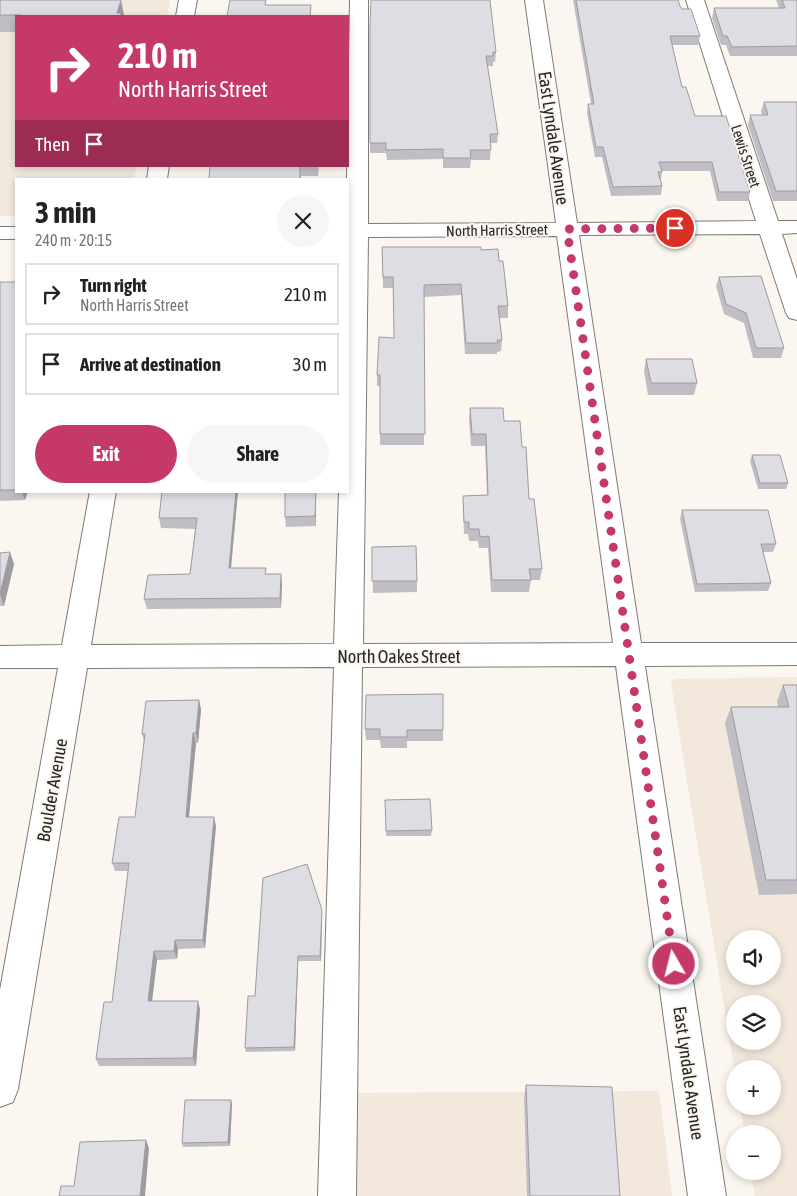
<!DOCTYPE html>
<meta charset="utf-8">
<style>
:root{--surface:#fff;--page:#f6f6f6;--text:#222;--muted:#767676;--line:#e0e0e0;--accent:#c5386a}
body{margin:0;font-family:"Asap Condensed",sans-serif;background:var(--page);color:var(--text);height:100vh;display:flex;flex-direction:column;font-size:19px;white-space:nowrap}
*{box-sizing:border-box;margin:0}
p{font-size:16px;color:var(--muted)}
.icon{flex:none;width:28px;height:28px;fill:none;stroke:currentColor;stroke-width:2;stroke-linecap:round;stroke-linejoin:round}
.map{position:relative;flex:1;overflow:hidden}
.details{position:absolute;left:15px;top:178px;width:334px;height:315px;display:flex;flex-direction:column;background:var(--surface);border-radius:0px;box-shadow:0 2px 8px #0003}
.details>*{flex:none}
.banner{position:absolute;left:15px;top:15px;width:334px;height:152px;border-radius:0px;box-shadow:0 2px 8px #0003;background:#c5386a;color:#fff;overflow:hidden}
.tools{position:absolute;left:726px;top:930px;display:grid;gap:10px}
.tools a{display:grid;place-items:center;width:55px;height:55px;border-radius:50%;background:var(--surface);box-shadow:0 2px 8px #0003;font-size:25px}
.pin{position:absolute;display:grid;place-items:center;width:42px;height:42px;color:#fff;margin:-21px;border:2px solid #fff;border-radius:50%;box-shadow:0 1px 5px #0007}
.me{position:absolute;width:55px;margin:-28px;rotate:352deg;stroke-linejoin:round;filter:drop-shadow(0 0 4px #0008)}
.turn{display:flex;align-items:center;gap:18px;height:105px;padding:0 20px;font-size:22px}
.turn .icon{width:65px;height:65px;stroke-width:2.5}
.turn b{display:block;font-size:35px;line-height:42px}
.then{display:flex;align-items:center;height:48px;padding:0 20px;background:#0003;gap:10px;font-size:19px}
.round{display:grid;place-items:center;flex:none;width:52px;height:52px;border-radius:26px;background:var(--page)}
.overview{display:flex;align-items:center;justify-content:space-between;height:85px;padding:0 20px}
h1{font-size:30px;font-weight:700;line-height:38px}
.action{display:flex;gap:10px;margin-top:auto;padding:10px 20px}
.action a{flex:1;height:58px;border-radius:30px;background:var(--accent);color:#fff;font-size:20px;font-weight:700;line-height:58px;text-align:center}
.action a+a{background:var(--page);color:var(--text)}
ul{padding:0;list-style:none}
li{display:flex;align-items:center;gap:15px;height:62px;margin:0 10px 8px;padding:0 10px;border:2px solid var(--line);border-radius:0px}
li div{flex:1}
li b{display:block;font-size:19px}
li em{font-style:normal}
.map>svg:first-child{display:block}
.built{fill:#f2e8dc;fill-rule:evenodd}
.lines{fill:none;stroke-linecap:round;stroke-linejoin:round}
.minor-casing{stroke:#7f7b76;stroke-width:2}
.minor{fill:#fff;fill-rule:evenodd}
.wall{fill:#c0bec4}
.shaded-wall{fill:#9c9ba0}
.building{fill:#dfdde4;stroke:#9c9ba0}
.route{stroke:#c5386a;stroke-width:9;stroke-dasharray:0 16.2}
.labels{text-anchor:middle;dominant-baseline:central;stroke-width:4;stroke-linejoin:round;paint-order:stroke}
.far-street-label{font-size:15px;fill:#282724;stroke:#fbf6f0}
.street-label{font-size:18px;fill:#282724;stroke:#fbf6f0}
</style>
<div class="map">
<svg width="797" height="1196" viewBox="0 0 797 1196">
<rect width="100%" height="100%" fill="#fbf6f0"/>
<!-- built -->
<g class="built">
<polygon points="0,0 170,0 167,16 16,16 16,166 137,166 134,179 16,179 16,216 0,216"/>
<path d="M797,677V1196H755L751,1171H772V1134H745L740,1106H772V1069H735V1073L671,683L675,679ZM735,939H772V976H735ZM735,1004H772V1041H735Z"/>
<polygon points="659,1091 672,1196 337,1196 339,1093"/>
</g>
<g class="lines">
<defs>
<g id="minor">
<polygon points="179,0 197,0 194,16 176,16"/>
<path d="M350,0H368V224L556,223L525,0H543L577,223L756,221L686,0H704L778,221H797V233L782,234L797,279V320L789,318L786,313L760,234L579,235L641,643H797V665L645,666L726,1196H688L616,666L362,667L356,1196H318L334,667L87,668L18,1089L13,1102L0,1107V990L58,668H0V646L62,645L90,491H116L91,645L334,644L339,491H348L347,179ZM557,236L613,643L363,644L368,237Z"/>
<polygon points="149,166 169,166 167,179 147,179"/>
<rect x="0" y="227" width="16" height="12"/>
</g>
</defs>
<!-- minor casing -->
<use href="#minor" class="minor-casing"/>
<!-- minor -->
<use href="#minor" class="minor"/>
</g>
<!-- wall -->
<g class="wall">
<polygon points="0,0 124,15 124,16 16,16 16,32 0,32"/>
<polygon points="573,0 678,0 680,6 700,36 698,45 672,45 682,87 695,116 750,192 748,201 717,201 710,171 662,171 661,180 662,186 661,195 611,196 602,157 595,157 587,113 588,104 591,104"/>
<polygon points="776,0 797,0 797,56 730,56 726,45 721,45 712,18 714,8 779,8"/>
<polygon points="370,28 496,52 495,62 493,62 493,66 487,66 498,134 497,143 491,143 490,160 471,160 470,168 443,168 443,159 387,160 386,153 370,153"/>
<polygon points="764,102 797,102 797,201 773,201 748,125 750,115 762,115 761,111"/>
<polygon points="210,166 319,166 318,176 301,176 301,179 209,179"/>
<polygon points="382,247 481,250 499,261 508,306 508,318 499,318 502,340 501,351 497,352 497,354 465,354 461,295 424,297 424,445 380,445 380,386 377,386 377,375 394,338 393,288 383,288"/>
<polygon points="719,277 784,348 781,358 753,358 744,323 724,314 716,286"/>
<polygon points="0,282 16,282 16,491 28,491 25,500 0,501"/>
<polygon points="646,359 697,383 694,395 648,395 644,371"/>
<polygon points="470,408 504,421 522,447 529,499 542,569 540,580 531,580 529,592 491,592 488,548 479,548 478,541 469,541 468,534 464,534 463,508 463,496 487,495 485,446 471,446 469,420"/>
<polygon points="752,455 788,483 786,489 758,489 750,461"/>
<polygon points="162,491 238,491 231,568 266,574 282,584 281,608 147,609 144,599 190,574 195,529 161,528 159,518"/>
<polygon points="316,492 316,526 286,527 285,517"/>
<polygon points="682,510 776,544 773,552 763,552 771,583 768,591 695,592 680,519"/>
<polygon points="372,547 417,581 417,592 373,593"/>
<polygon points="0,553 14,564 4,606 0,606"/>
<polygon points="783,685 797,685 797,894 759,895 725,723 731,707 778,707 777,701"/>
<polygon points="199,700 201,710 198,743 196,743 189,817 216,826 205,948 178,949 177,959 157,960 152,1001 200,1009 196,1066 99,1066 96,1059 112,1002 128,871 115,871 112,863 135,817 144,741 142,734"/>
<polygon points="365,729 443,730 443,741 407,741 407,748 381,748 380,740 366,740"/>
<polygon points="385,800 432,830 431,836 386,836"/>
<polygon points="322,910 321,961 298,961 295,1051 246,1052 245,1048 255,996"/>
<polygon points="526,1085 620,1196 527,1196 524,1097"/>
<polygon points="232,1104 230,1146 183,1147 182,1143"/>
</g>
<!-- shaded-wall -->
<g class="shaded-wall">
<polygon points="121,0 124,15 124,16 118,16 117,13"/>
<polygon points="22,491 28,491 25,500"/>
<polygon points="236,491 238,491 230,578 229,568"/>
<polygon points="316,492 316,526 315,516"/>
<polygon points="10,552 14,564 4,606 0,594"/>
<polygon points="281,574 282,584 281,608 280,598"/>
<polygon points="199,700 201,710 198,743 196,733"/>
<polygon points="193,733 196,743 188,826 186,817"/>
<polygon points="214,817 216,826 205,948 203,940"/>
<polygon points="322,910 322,915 321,961 320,956"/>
<polygon points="175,940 178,949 177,959 174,951"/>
<polygon points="154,951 157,960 151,1009 148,1001"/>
<polygon points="298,956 298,961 295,1051 294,1047"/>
<polygon points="198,1001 200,1009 196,1066 193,1058"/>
<polygon points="231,1100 232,1104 230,1146 228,1142"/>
<polygon points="146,1140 149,1148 145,1196 140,1196"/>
</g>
<!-- building -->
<g class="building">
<polygon points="0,0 121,0 117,13 121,13 120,16 21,16 21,15 0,15"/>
<polygon points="230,0 266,0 265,5 311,5 310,16 227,16"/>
<polygon points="371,0 490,0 496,52 493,52 493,56 486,56 498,134 490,134 491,150 470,150 471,158 443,158 443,149 386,150 386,143 370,143 370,28"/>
<polygon points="576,0 678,0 680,6 682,9 691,9 700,36 670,36 682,87 686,87 695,116 726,116 750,192 719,192 712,162 659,162 662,172 658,172 662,186 613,187 603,147 596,147 588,104 594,104"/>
<polygon points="782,0 797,0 797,46 732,47 727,36 723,36 714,8 785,8"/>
<polygon points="764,102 797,102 797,191 776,191 750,115 768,115"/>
<polygon points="210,166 300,166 300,179 209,179"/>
<polygon points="382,247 481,247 481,250 498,249 499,261 503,261 508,306 498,306 502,340 497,340 498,343 466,343 461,284 424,285 425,434 380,434 380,375 377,375 379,337 394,338 393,277 383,277"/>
<polygon points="761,276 784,348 756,348 746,313 726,304 719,277"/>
<rect x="0" y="282" width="16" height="208"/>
<polygon points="646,359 692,359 697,383 651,383"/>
<polygon points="470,408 503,408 504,421 520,421 522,447 526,447 529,499 534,499 542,569 529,569 531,580 492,580 489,536 480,537 479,529 469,529 469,522 464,522 463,496 488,495 486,434 472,434"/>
<polygon points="752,455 780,455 788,483 760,483"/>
<polygon points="162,491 236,491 229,568 266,568 265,574 281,574 280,598 144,599 148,575 190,574 197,518 159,518"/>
<polygon points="285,491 313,491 313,492 316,492 315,516 285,517"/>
<polygon points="682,510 768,510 776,544 761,544 771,583 697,584"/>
<polygon points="416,546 417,581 372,581 372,547"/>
<polygon points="10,552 0,594 0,553"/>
<polygon points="783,685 797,685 797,880 766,880 731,707 789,707"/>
<polygon points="443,694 443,730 407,730 407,737 380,737 380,729 365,729 366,695"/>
<polygon points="199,700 196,733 193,733 186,817 214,817 203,940 175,940 174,951 154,951 148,1001 198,1001 193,1058 96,1059 104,1002 112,1002 129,863 112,863 119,817 135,817 145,734 142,734 146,701"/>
<polygon points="430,799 432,830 386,831 385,800"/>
<polygon points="307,864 322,910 320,956 298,956 294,1047 245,1048 248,996 255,996 263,878"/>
<polygon points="526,1085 612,1087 620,1196 530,1196"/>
<polygon points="185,1100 231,1100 228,1142 182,1143"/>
<polygon points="146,1140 140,1196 59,1196 61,1186 74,1186 80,1142"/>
</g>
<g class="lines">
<!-- route -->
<polyline class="route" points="674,964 567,229 675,228"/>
</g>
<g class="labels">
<!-- far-street labels -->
<g class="far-street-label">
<text transform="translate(746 156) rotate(72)">Lewis Street</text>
<text transform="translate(497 230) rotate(-1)">North Harris Street</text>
</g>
<!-- street labels -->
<g class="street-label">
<text transform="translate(554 138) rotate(82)">East Lyndale Avenue</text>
<text x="399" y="656">North Oakes Street</text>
<text transform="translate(52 790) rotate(-80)">Boulder Avenue</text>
<text transform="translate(689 1073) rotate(82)">East Lyndale Avenue</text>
</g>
</g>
</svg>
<div class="tools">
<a><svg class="icon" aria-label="sound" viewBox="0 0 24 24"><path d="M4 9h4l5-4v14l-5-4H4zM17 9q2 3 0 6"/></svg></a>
<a><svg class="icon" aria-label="layers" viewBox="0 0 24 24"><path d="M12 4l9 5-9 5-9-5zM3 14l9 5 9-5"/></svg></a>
<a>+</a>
<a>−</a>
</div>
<div class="pin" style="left:675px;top:228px;background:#d93025"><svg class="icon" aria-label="arrive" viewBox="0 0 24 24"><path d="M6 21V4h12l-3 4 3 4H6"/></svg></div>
<svg class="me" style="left:674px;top:964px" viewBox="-20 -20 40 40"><circle r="17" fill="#c5386a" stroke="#fff" stroke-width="3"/><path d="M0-11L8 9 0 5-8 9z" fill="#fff"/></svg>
<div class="banner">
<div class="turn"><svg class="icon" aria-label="right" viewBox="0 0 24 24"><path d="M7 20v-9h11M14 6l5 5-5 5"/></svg><div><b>210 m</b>North Harris Street</div></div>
<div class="then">Then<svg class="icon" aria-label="arrive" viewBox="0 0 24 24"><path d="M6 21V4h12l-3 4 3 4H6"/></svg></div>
</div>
<section class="details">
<div class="overview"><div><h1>3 min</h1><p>240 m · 20:15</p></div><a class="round"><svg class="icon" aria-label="close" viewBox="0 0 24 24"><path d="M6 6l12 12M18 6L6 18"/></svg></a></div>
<ul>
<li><svg class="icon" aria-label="right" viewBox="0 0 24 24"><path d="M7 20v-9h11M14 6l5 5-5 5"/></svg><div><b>Turn right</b><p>North Harris Street</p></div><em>210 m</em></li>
<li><svg class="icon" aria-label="arrive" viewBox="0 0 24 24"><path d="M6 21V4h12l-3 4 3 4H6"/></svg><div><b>Arrive at destination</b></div><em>30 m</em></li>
</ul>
<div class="action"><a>Exit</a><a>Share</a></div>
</section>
</div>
